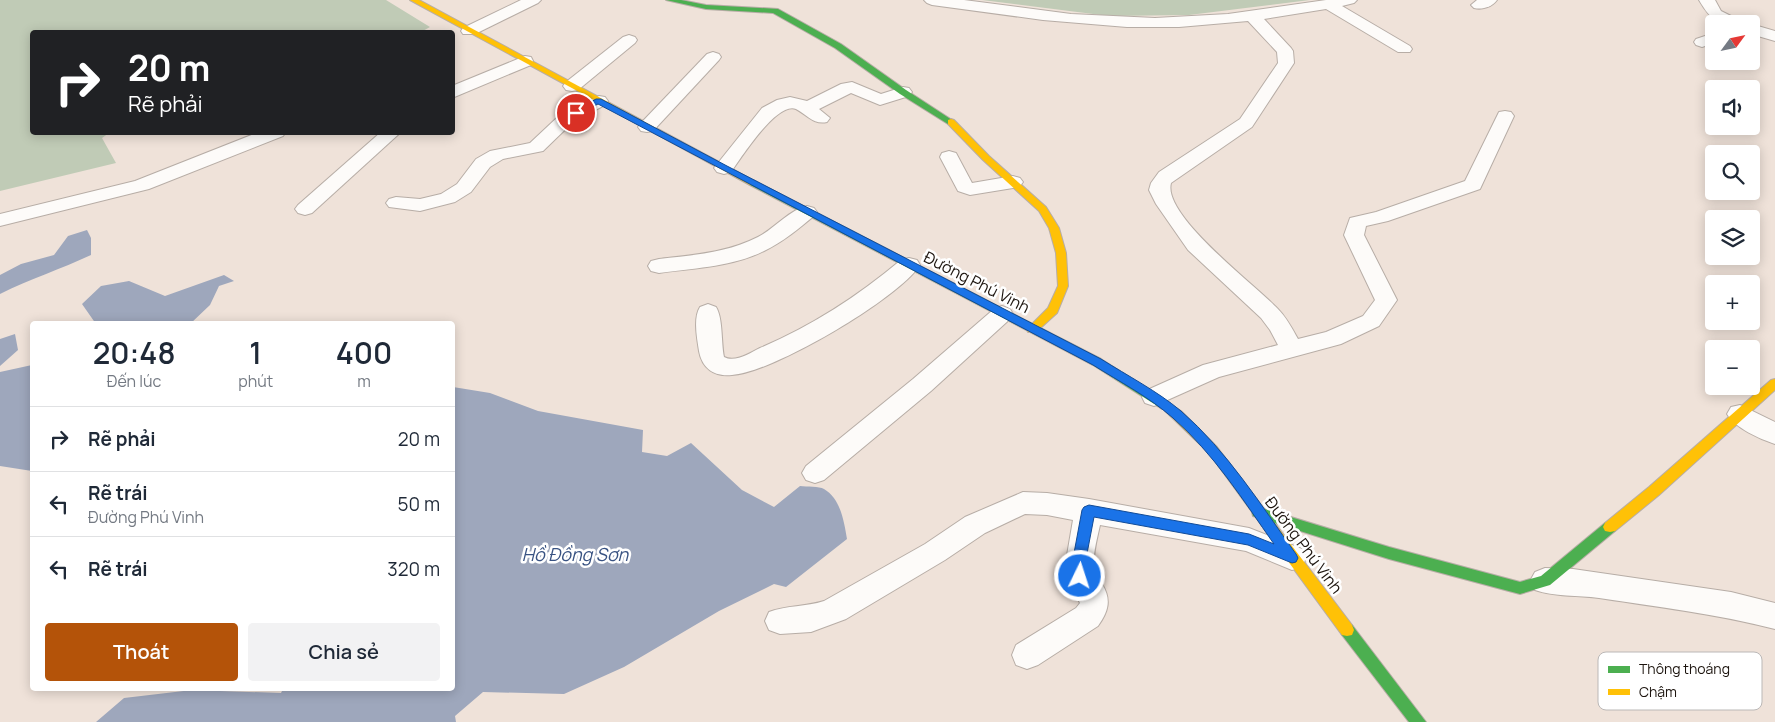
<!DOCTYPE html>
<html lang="vi">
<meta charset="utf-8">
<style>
:root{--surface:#fff;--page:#f2f2f3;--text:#1f2937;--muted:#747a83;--line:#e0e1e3;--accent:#b45309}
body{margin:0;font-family:Manrope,sans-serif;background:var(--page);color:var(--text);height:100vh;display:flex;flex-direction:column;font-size:19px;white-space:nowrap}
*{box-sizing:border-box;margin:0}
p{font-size:16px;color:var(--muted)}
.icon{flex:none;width:28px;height:28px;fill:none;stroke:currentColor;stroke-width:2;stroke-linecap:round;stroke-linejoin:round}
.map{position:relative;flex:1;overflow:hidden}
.drawer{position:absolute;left:30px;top:321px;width:425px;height:370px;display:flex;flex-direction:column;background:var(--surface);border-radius:5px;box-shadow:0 2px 12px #0003}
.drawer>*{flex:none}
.guide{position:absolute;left:30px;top:30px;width:425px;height:105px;border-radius:5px;box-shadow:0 2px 12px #0003;background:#202124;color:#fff;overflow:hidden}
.needle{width:32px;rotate:57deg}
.fabs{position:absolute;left:1705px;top:15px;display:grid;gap:10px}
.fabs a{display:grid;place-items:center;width:55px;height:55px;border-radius:5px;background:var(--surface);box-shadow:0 2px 12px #0003;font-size:25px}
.pin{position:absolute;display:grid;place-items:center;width:42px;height:42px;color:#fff;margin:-21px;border:2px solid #fff;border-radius:50%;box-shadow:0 1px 5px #0007}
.me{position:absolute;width:55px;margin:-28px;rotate:4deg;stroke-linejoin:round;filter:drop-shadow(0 0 4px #0008)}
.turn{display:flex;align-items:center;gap:18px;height:105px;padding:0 15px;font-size:22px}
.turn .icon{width:65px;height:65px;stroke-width:2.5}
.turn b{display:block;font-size:35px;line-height:42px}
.eta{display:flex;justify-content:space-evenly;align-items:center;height:85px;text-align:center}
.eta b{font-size:30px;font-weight:600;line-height:35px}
.button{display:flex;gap:10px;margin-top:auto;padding:10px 15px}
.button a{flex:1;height:58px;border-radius:5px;background:var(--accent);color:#fff;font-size:20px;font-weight:600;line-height:58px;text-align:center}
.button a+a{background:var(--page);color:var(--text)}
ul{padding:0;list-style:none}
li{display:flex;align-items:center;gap:15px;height:65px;padding:0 15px;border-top:1px solid var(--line)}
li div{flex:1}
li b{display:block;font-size:19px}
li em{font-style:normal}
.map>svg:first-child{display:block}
.forest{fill:#c0cbb6}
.water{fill:#9ea7bc}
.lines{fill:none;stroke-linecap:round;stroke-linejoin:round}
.street-casing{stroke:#b7ada6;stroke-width:2}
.fast-casing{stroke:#b7ada6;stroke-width:2}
.slow-casing{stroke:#b7ada6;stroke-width:2}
.street{fill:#fdfbf9;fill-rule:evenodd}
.fast{fill:#4caf50;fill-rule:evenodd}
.slow{fill:#ffc107;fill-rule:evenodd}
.route{fill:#1a73e8;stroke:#114b97}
.labels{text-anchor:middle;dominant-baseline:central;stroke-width:5;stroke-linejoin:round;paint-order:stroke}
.street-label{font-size:16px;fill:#1c140e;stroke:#fff}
.water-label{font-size:18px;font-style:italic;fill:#385282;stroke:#fff}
.key{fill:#fff;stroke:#bbb8b7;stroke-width:1}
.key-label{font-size:14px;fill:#1c140e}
</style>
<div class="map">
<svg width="1775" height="722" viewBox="0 0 1775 722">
<rect width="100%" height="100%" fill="#efe2d9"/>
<!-- forest -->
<g class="forest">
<polygon points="0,0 386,0 430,27 421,32 32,32 32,132 109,133 102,138 116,163 0,191"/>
<polygon points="982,0 1310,0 1189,15 1109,16"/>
</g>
<!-- water -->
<g class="water">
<path d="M87,230L91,238V255C61,269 30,279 0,294V275L21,264L54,255L68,236Z"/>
<polygon points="224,275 234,281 219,286 210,305 190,324 96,324 82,304 101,286 129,281 165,296"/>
<polygon points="15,334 18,350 0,366 0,339"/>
<polygon points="32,365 32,471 0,466 0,372"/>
<path d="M453,387L490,393L538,411L643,430L642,452L667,456L691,443L742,490L774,507L800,486C807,487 819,486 824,489C841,499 844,522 847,539L786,587L774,584L719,611L624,667L564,694L483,692L455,716L456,722H96L124,698L192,690L281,693L283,689H452Z"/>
</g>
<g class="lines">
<defs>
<g id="street">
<polygon points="521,0 541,0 538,3 475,34 463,34 461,31 463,28"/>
<path d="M924,0H964L1071,14L1155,18L1228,14L1326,0H1357L1354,3L1342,6L1410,46L1412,49L1410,52H1398L1326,9L1264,19L1291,48L1293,51L1294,63L1252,127L1171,183C1162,215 1255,285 1277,308C1286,317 1292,328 1298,339L1326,332L1363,316L1375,300L1344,235L1350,218L1376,212L1465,181L1499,112L1505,111L1511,112L1514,116L1480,189L1388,221L1366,226L1364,235L1397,300L1379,326L1341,344L1219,377L1154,406L1145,403L1142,397L1145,391L1203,365L1278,345L1270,330L1261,318L1188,250L1156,204L1149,190L1151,183L1159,172L1240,119L1278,63L1277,52L1248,21L1179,27H1127L1043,20L932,5L927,3Z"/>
<path d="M1477,0H1497C1492,7 1482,10 1474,8L1471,5Z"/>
<path d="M1699,0H1715L1721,11L1741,21L1743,24C1717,24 1712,22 1699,0Z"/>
<polygon points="1751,24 1775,31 1775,41 1751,34"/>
<polygon points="1714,33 1714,43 1702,47 1696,45 1694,42 1696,39"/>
<polygon points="629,35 635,37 637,40 635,43 578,90 572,91 566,90 563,86 566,82 623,37"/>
<polygon points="713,52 719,54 721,57 719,60 653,131 647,132 641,131 638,127 641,123 707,54"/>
<polygon points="525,56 531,57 533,61 531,65 452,98 452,86"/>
<path d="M852,82L881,94L903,87L909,88L912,92L909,96L880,105L851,93L819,109L830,118L827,122C814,125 807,115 796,109C777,101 741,158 731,172L724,174L717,172L714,168L762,108L777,100L790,97L807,101L841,84Z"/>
<polygon points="599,96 605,97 608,101 605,105 574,121 543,151 503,159 490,167 471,192 455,202 420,211 389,207 386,203 389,199 396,197 420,199 441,194 457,184 476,159 490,151 530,143 562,113"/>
<polygon points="259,132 286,132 283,136 149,189 0,226 0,214 135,181"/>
<polygon points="381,132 401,132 312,213 305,215 298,213 295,209 298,205"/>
<polygon points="949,151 956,153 972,183 1013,176 1020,178 1023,182 1020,186 1013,188 970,195 958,191 940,157 942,153"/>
<path d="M807,206L814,208L817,212L814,216C798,229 783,242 764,251C732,267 694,268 659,273L651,271L648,266L651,261L659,259C693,255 727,253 758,237C774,229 789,210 807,206Z"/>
<path d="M909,258L917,260L920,265C898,299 772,373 732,375C714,377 702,368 699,351C697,338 693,318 700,307L708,304L716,307C723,318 721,342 724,357C735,363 750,353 760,348C812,326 858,296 901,260Z"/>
<polygon points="1002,306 1010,309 1013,314 1010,319 931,391 824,480 815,483 806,480 802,473 806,466 913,379 994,309"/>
<path d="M1740,405L1775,422V444C1760,439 1735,428 1727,414L1731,407Z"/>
<path d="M1023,492L1047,493L1089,499L1249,528L1302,549L1306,558L1302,567L1292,570L1246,551L1100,525C1097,539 1092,556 1094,571C1095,577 1099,580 1102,584C1112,600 1108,612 1098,626L1038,665L1027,669L1016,665L1012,655L1016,645L1076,608L1080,603L1068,580L1065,567L1073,520L1047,515L1025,514L985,533L945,560L846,619L811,632L780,634L769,630L765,621L769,612C787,605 806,607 824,601L925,544L965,517Z"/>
<path d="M1545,568L1573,569L1731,592L1775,603V629C1717,614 1658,607 1599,598C1578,595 1554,597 1535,590L1530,581L1535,572Z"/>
</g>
<g id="fast">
<polygon points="666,0 681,0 706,5 778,9 841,44 906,90 955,122 954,124 948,124 900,94 835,48 773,13 706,9"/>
<polygon points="753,180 1101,359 1170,403 1172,406 1170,409 1162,409 1093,365 750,185 748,183"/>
<polygon points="1258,507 1389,547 1520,582 1541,576 1605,523 1610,522 1615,523 1617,527 1615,531 1550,585 1520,594 1389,559 1253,516 1252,512 1253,508"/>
<polygon points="1347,624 1352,625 1426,722 1409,722 1342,635 1340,630 1342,625"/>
</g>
<g id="slow">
<polygon points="410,0 419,0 758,183 756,185 750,185"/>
<polygon points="951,119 954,120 989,156 1046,207 1059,228 1066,253 1068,286 1057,313 1036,332 1028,332 1027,329 1048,308 1058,286 1056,253 1049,228 1039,211 983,160 948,124 948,120"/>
<polygon points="1775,379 1775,390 1659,495 1615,531 1610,532 1605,531 1603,527 1605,523 1649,487 1771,380"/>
<polygon points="1166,402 1181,411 1217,447 1352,625 1354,630 1352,635 1347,636 1342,635 1209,453 1160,406 1162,403"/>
</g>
</defs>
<!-- street casing -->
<use href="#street" class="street-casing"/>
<!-- fast casing -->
<use href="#fast" class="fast-casing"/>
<!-- slow casing -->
<use href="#slow" class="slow-casing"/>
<!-- street -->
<use href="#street" class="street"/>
<!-- fast -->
<use href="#fast" class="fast"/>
<!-- slow -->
<use href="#slow" class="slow"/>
</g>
<!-- route -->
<path class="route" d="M596,99H601L727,166L1101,359C1128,376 1157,391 1181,411C1227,451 1261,505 1296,554L1298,558L1296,562L1292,563L1248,545L1094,517L1085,564L1087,576L1085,580L1080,581L1075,580L1072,564L1082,510L1084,507L1089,505L1249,534L1274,544C1243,500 1214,454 1173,418C1149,397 1120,382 1093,365L598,104L579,114L572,113Z"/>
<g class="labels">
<!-- street labels -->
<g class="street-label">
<text transform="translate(977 282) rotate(27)">Đường Phú Vinh</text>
<text transform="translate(1304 545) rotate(53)">Đường Phú Vinh</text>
</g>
<!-- water labels -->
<g class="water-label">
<text x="575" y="554">Hồ Đồng Sơn</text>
</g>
</g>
<!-- legend -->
<rect x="1598" y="652" width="164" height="58" rx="8" class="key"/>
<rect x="1608" y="666" width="22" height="7" fill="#4caf50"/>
<rect x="1608" y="689" width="22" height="6" fill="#ffc107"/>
<g class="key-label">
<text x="1639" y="674">Thông thoáng</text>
<text x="1639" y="697">Chậm</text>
</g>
</svg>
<div class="fabs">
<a><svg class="needle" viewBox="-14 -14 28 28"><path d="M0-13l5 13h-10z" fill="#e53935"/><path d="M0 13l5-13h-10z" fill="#747a83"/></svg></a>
<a><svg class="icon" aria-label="sound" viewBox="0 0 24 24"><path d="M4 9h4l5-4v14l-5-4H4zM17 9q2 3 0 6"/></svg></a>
<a><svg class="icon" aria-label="search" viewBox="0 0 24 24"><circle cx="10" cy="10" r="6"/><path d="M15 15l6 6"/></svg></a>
<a><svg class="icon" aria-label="layers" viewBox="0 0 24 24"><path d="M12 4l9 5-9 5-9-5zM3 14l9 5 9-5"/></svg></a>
<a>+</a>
<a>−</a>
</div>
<div class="pin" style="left:576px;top:113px;background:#d93025"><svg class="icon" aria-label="arrive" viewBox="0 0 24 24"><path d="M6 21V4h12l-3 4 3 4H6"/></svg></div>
<svg class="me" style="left:1080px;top:576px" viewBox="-20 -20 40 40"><circle r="17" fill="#1a73e8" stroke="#fff" stroke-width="3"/><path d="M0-11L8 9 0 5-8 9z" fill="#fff"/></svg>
<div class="guide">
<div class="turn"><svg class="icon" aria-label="right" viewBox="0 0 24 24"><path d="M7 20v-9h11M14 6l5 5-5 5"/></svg><div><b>20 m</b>Rẽ phải</div></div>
</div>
<section class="drawer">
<div class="eta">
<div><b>20:48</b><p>Đến lúc</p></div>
<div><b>1</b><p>phút</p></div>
<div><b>400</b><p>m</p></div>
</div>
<ul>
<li><svg class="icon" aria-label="right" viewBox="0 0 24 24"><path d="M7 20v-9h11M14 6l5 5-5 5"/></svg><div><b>Rẽ phải</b></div><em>20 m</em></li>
<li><svg class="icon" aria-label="left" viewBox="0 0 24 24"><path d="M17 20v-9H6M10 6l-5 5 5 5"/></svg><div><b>Rẽ trái</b><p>Đường Phú Vinh</p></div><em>50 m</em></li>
<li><svg class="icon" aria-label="left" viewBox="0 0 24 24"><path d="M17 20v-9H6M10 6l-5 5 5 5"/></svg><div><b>Rẽ trái</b></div><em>320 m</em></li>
</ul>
<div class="button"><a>Thoát</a><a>Chia sẻ</a></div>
</section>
</div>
